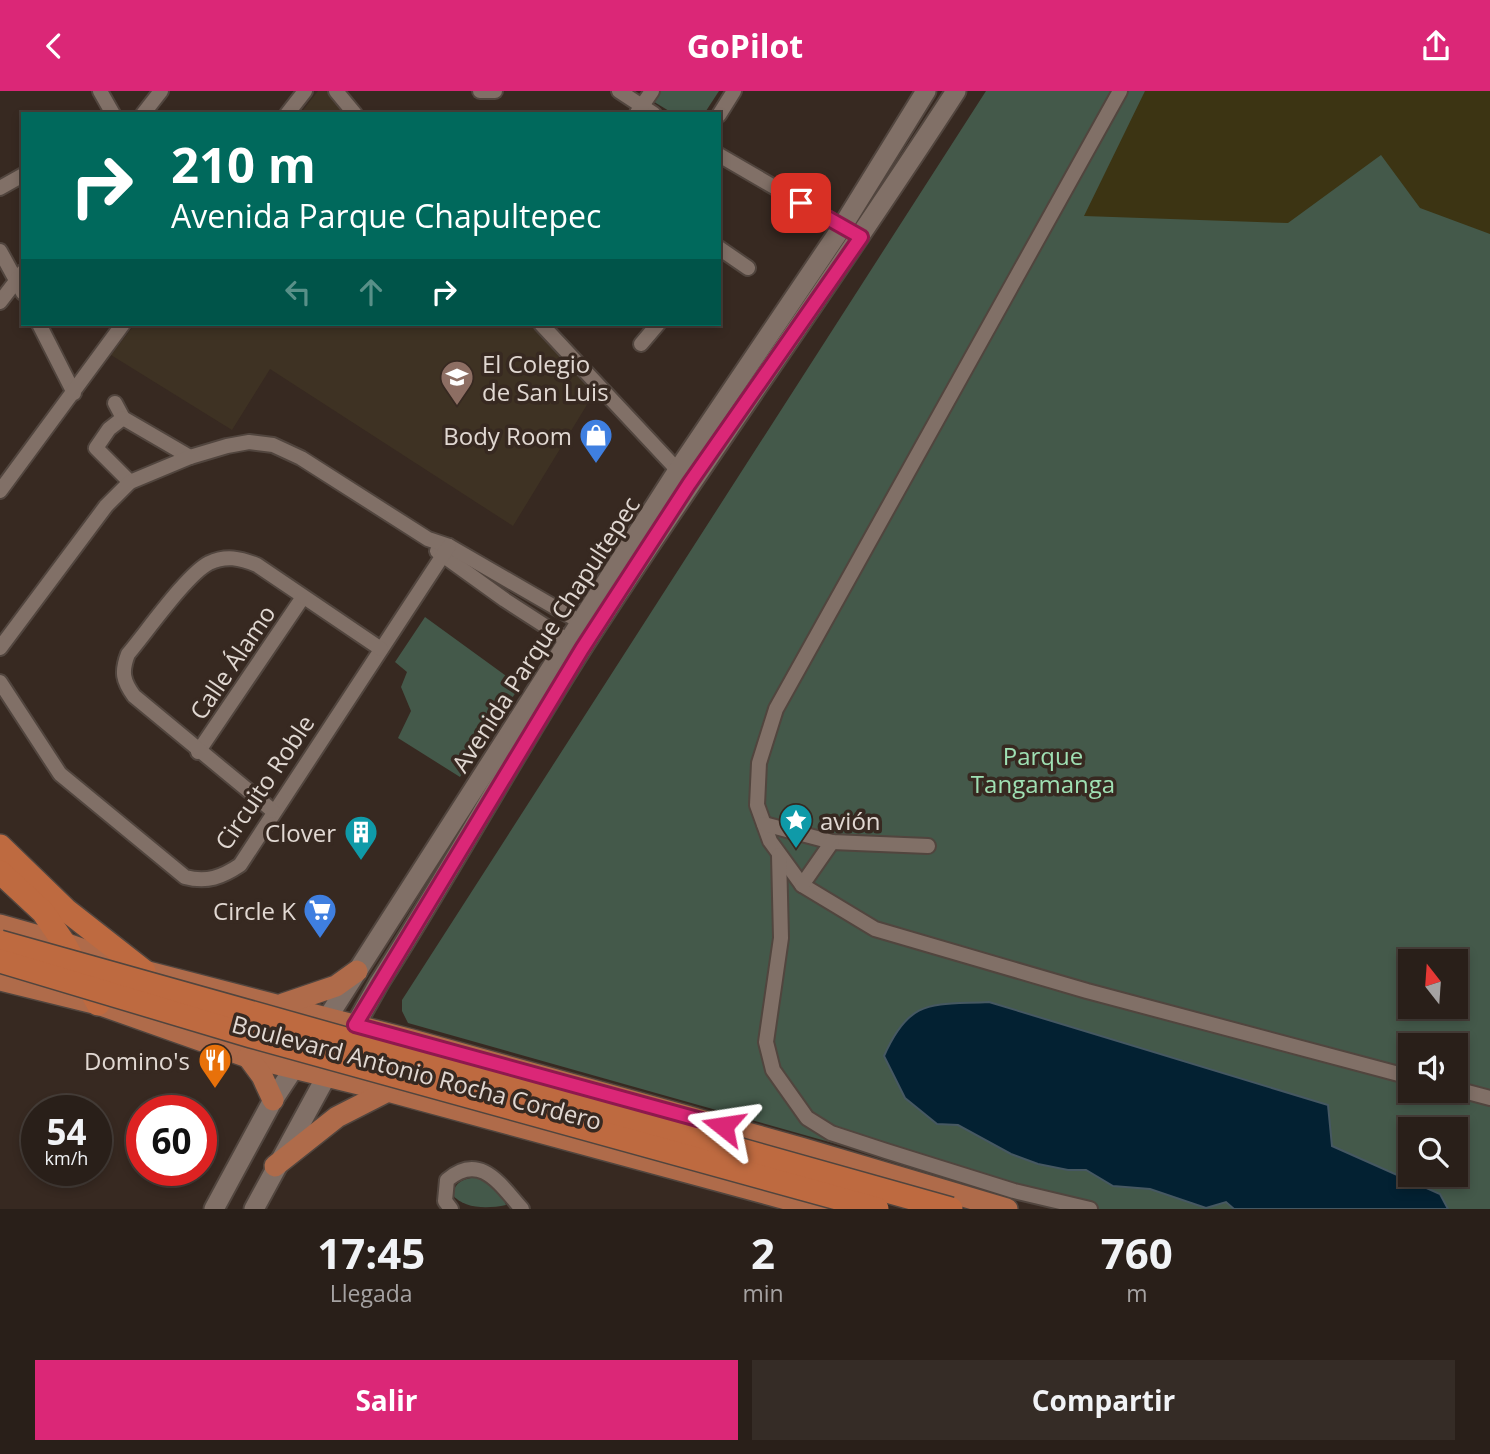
<!DOCTYPE html>
<html lang="es">
<meta charset="utf-8">
<style>
:root{--surface:#291f19;--page:#352c26;--text:#f1f3f6;--muted:#a5a2a2;--line:#453d38;--accent:#db2777}
body{margin:0;font-family:"Open Sans",sans-serif;background:var(--page);color:var(--text);height:100vh;display:flex;flex-direction:column;font-size:26px;white-space:nowrap}
*{box-sizing:border-box;margin:0}
p{font-size:23px;color:var(--muted)}
.icon{flex:none;width:38px;height:38px;fill:none;stroke:currentColor;stroke-width:2;stroke-linecap:round;stroke-linejoin:round}
.map{position:relative;height:1118px;overflow:hidden}
.side{display:flex;flex-direction:column;background:var(--surface);flex:1}
.side>*{flex:none}
.top-card{position:absolute;left:21px;top:21px;width:700px;height:214px;border-radius:0px;box-shadow:0 4px 10px #0003,0 0 0 2px var(--line);background:#00695c;color:#fff;overflow:hidden}
.needle{width:46px;rotate:343deg}
.buttons{position:absolute;left:1398px;top:858px;display:grid;gap:14px}
.buttons a{display:grid;place-items:center;width:70px;height:70px;border-radius:0px;background:var(--surface);box-shadow:0 4px 10px #0003,0 0 0 2px var(--line);font-size:35px}
.speed{position:absolute;left:21px;top:1004px;display:flex;gap:14px;font-size:35px;font-weight:700;text-align:center}
.speed>*{display:grid;place-content:center;width:91px;height:91px;border-radius:50%;background:var(--surface);box-shadow:0 4px 10px #0003,0 0 0 2px var(--line);line-height:1}
.speed small{font-size:18px;font-weight:400}
.speed .limit{border:10px solid #d22;background:#fff;color:#111}
.pin{position:absolute;display:grid;place-items:center;width:60px;height:60px;color:#fff;margin:-30px;border-radius:14px;box-shadow:0 4px 10px #0006}
.me{position:absolute;width:77px;margin:-38px;rotate:285deg;stroke-linejoin:round;filter:drop-shadow(0 0 5px #0008)}
.turn{display:flex;align-items:center;gap:24px;height:147px;padding:0 35px;font-size:32px}
.turn .icon{width:91px;height:91px;stroke-width:2.5}
.turn b{display:block;font-size:49px;line-height:60px}
.lanes{display:flex;align-items:center;height:66px;padding:0 35px;background:#0003;justify-content:center;gap:35px;direction:ltr}
.lanes .off{opacity:.35}
.eta{display:flex;justify-content:space-evenly;align-items:center;height:119px;text-align:center}
.eta b{font-size:42px;font-weight:700;line-height:49px}
.primary-button{display:flex;gap:14px;margin-top:auto;padding:14px 35px}
.primary-button a{flex:1;height:80px;border-radius:0px;background:var(--accent);color:#fff;font-size:28px;font-weight:700;line-height:80px;text-align:center}
.primary-button a+a{background:var(--page);color:var(--text)}
header{display:flex;justify-content:space-between;align-items:center;height:91px;padding:0 35px;background:var(--accent);color:#fff;font-size:32px;font-weight:700}
.map>svg:first-child{display:block}
.education{fill:#3e3223}
.green{fill:#44594a;fill-rule:evenodd}
.sand{fill:#3c3413}
.water{fill:#032132;stroke:#465862;stroke-width:2}
.lines{fill:none;stroke-linecap:round;stroke-linejoin:round}
.minor-casing{stroke:#51453e;stroke-width:18}
.secondary-casing{stroke:#51453e;stroke-width:23}
.primary-casing{stroke:#51453e;stroke-width:24}
.trunk-casing{stroke:#51453e;stroke-width:26}
.minor{stroke:#817067;stroke-width:14}
.secondary{stroke:#817067;stroke-width:19}
.primary{stroke:#af6b4a;stroke-width:21}
.trunk{stroke:#be6a40;stroke-width:23}
.trunk-bridge-casing{stroke:#51453e;stroke-width:26;stroke-linecap:butt}
.trunk-bridge{stroke:#be6a40;stroke-width:23}
.route-casing{stroke:#8e194d;stroke-width:18}
.route{stroke:#db2777;stroke-width:12}
.labels{text-anchor:middle;dominant-baseline:central;stroke-width:7;stroke-linejoin:round;paint-order:stroke}
.poi-label{font-size:24px;fill:#e1d8d2;stroke:#372921;text-anchor:end}
.street-label{font-size:24px;fill:#e1d8d2;stroke:#372921}
.park-label{font-size:24px;fill:#9fe0b3;stroke:#372921}
</style>
<header><svg class="icon" aria-label="back" viewBox="0 0 24 24"><path d="M15 5l-7 7 7 7"/></svg>GoPilot<svg class="icon" aria-label="share" viewBox="0 0 24 24"><path d="M12 15V3M7 8l5-5 5 5M5 13v7h14v-7"/></svg></header>
<div class="map">
<svg width="1490" height="1118" viewBox="0 0 1490 1118">
<rect width="100%" height="100%" fill="#372921"/>
<!-- education -->
<g class="education">
<polygon points="318,0 333,0 354,23 300,23"/>
<polygon points="135,233 543,233 599,294 513,435 270,278 232,339 111,264"/>
</g>
<!-- green -->
<g class="green">
<polygon points="656,0 719,0 704,23 674,23 651,9"/>
<path d="M986,0H1490V1118H1067L408,932L402,920V909ZM1410,870H1456V915H1410ZM1410,954H1456V999H1410ZM1410,1038H1456V1083H1410Z"/>
<polygon points="425,526 520,595 460,686 398,647 411,620 401,596 407,581 395,571"/>
<path d="M478,1086L501,1102L506,1114C487,1118 463,1118 452,1103C457,1089 464,1088 478,1086Z"/>
</g>
<!-- sand -->
<polygon class="sand" points="1145,0 1490,0 1490,143 1420,117 1381,64 1288,132 1084,125"/>
<!-- water -->
<path class="water" d="M989,911L1328,1014L1332,1055L1440,1103L1448,1118H1234L1226,1111L1206,1117L1150,1098L1113,1095L1086,1079H1068L1038,1073L1011,1063L958,1034L937,1033L905,1007L884,965C910,906 932,914 989,911Z"/>
<g class="lines">
<defs>
<g id="minor">
<polyline points="100,0 113,23"/>
<polyline points="336,0 355,23"/>
<polyline points="480,0 495,0"/>
<polyline points="619,0 654,23"/>
<polyline points="1120,0 776,618 759,672 757,714 770,750 802,794 875,838 1087,900 1410,986"/>
<polyline points="637,22 652,0"/>
<polyline points="143,23 161,0"/>
<polyline points="287,23 305,0"/>
<polyline points="719,24 734,0"/>
<polyline points="719,64 848,139"/>
<polyline points="0,97 23,84"/>
<polyline points="719,157 748,177"/>
<polyline points="0,160 23,202"/>
<polyline points="0,211 23,181"/>
<polyline points="39,233 74,302"/>
<polyline points="541,233 684,386"/>
<polyline points="641,253 658,233"/>
<polyline points="115,312 123,327 190,366"/>
<polyline points="123,327 109,338 96,357 130,391"/>
<polyline points="0,400 123,233"/>
<polyline points="437,460 505,509 576,555"/>
<polyline points="0,557 106,415 130,391 190,366 227,355 249,351 273,354 301,367 428,448 449,455 589,536"/>
<path d="M0,591L60,683L185,786C207,792 222,786 240,774L449,455"/>
<polyline points="198,661 303,506"/>
<path d="M273,720L134,605C123,590 121,581 128,563C146,542 187,483 209,472C226,464 240,467 257,474L381,558"/>
<polyline points="764,733 832,751 928,755"/>
<polyline points="779,764 781,847 766,951 773,979 807,1027 831,1042 886,1060 1014,1100 1090,1118"/>
<polyline points="802,794 832,751"/>
<polyline points="1456,998 1490,1007"/>
<path d="M451,1118L445,1110L447,1089C481,1060 501,1095 522,1118"/>
</g>
<g id="secondary">
<polyline points="319,940 678,379 842,136 926,0"/>
<path d="M348,947L379,892C450,781 513,665 584,554C705,367 835,187 956,0"/>
<polyline points="214,1118 273,1009 302,965"/>
<polyline points="254,1118 333,973"/>
</g>
<g id="primary">
<polyline points="0,834 64,852 144,880 412,949 801,1057 1007,1118"/>
<polyline points="0,889 98,913 248,966 388,1000 823,1118"/>
<polyline points="283,913 336,895 357,880"/>
<polyline points="248,966 262,985 273,1009"/>
<polyline points="275,1075 337,1026 388,1000"/>
</g>
<g id="trunk">
<polyline points="0,755 66,819 144,880"/>
<polyline points="0,781 43,821 64,852 98,913"/>
</g>
</defs>
<!-- minor casing -->
<use href="#minor" class="minor-casing"/>
<!-- secondary casing -->
<use href="#secondary" class="secondary-casing"/>
<!-- primary casing -->
<use href="#primary" class="primary-casing"/>
<!-- trunk casing -->
<use href="#trunk" class="trunk-casing"/>
<!-- minor -->
<use href="#minor" class="minor"/>
<!-- secondary -->
<use href="#secondary" class="secondary"/>
<!-- primary -->
<use href="#primary" class="primary"/>
<!-- trunk -->
<use href="#trunk" class="trunk"/>
<defs>
<g id="trunk-bridge">
<polyline points="0,851 951,1118"/>
<polyline points="0,870 251,945 877,1118"/>
</g>
</defs>
<!-- trunk-bridge casing -->
<use href="#trunk-bridge" class="trunk-bridge-casing"/>
<!-- trunk-bridge -->
<use href="#trunk-bridge" class="trunk-bridge"/>
</g>
<g class="lines">
<defs>
<polyline id="route" points="723,1035 355,934 582,558 689,393 861,146 801,112"/>
</defs>
<!-- route casing -->
<use href="#route" class="route-casing"/>
<!-- route -->
<use href="#route" class="route"/>
</g>
<!-- icons -->
<defs>
<symbol id="university-pin" viewBox="-11 -11 22 30"><path d="M0 17L-7.5 6A9.5 9.5 0 1 1 7.5 6Z" fill="#8d6e63" stroke="#372921"/><path d="M0-5L7-2L0 1L-7-2ZM-4 1L0 2.5L4 1V4Q0 6-4 4Z" fill="#fff"/></symbol>
<symbol id="shop-pin" viewBox="-11 -11 22 30"><path d="M0 17L-7.5 6A9.5 9.5 0 1 1 7.5 6Z" fill="#3f7fe0" stroke="#372921"/><path d="M-5-2.5h2.3a2.7 3.5 0 0 1 5.4 0H5L5.5 6h-11ZM-1.5-2.5h3a1.5 2.3 0 0 0-3 0Z" fill="#fff"/></symbol>
<symbol id="sight-pin" viewBox="-11 -11 22 30"><path d="M0 17L-7.5 6A9.5 9.5 0 1 1 7.5 6Z" fill="#0f9aa8" stroke="#372921"/><path d="M0-6L1.8-2.2L6-1.7L2.9 1.2L3.7 5.4L0 3.3L-3.7 5.4L-2.9 1.2L-6-1.7L-1.8-2.2Z" fill="#fff"/></symbol>
<symbol id="building-pin" viewBox="-11 -11 22 30"><path d="M0 17L-7.5 6A9.5 9.5 0 1 1 7.5 6Z" fill="#0f9aa8" stroke="#372921"/><path d="M-4-6H4V6H1V3H-1V6H-4ZM-2.5-4.3h1.7v1.8h-1.7ZM.8-4.3h1.7v1.8H.8ZM-2.5-1h1.7V.8h-1.7ZM.8-1h1.7V.8H.8Z" fill="#fff"/></symbol>
<symbol id="supermarket-pin" viewBox="-11 -11 22 30"><path d="M0 17L-7.5 6A9.5 9.5 0 1 1 7.5 6Z" fill="#3f7fe0" stroke="#372921"/><path d="M-6-5.5h2.5l.6 2H6L4.5 2H-2.5L-4.4-4H-6ZM-1.5 3.2a1.3 1.3 0 1 0 .1 0ZM3 3.2a1.3 1.3 0 1 0 .1 0Z" fill="#fff"/></symbol>
<symbol id="restaurant-pin" viewBox="-11 -11 22 30"><path d="M0 17L-7.5 6A9.5 9.5 0 1 1 7.5 6Z" fill="#e8710a" stroke="#372921"/><path d="M-5-6h1v4h1v-4h1v4h1v-4h1v5L-1.5 .5V6h-2V.5L-5-1ZM5-6V6H3V1.5H1.5Q1.5-4 5-6Z" fill="#fff"/></symbol>
</defs>
<g fill-rule="evenodd">
<use href="#university-pin" x="438" y="267" width="38" height="52"/>
<use href="#shop-pin" x="577" y="325" width="38" height="52"/>
<use href="#sight-pin" x="777" y="710" width="38" height="52"/>
<use href="#building-pin" x="342" y="722" width="38" height="52"/>
<use href="#supermarket-pin" x="301" y="800" width="38" height="52"/>
<use href="#restaurant-pin" x="196" y="950" width="38" height="52"/>
</g>
<g class="labels">
<!-- poi labels -->
<g class="poi-label">
<text x="482" y="272" text-anchor="start">El Colegio<tspan x="482" dy="28">de San Luis</tspan></text>
<text x="572" y="344">Body Room</text>
<text x="820" y="729" text-anchor="start">avión</text>
<text x="336" y="741">Clover</text>
<text x="296" y="819">Circle K</text>
<text x="190" y="969">Domino's</text>
</g>
<!-- street labels -->
<g class="street-label">
<text transform="translate(545 543) rotate(-57)">Avenida Parque Chapultepec</text>
<text transform="translate(232 571) rotate(-56)">Calle Álamo</text>
<text transform="translate(264 691) rotate(-56)">Circuito Roble</text>
<text transform="translate(417 981) rotate(15)">Boulevard Antonio Rocha Cordero</text>
</g>
<!-- park labels -->
<g class="park-label">
<text x="1043" y="664">Parque<tspan x="1043" dy="28">Tangamanga</tspan></text>
</g>
</g>
</svg>
<div class="buttons">
<a><svg class="needle" viewBox="-14 -14 28 28"><path d="M0-13l5 13h-10z" fill="#e53935"/><path d="M0 13l5-13h-10z" fill="#a5a2a2"/></svg></a>
<a><svg class="icon" aria-label="sound" viewBox="0 0 24 24"><path d="M4 9h4l5-4v14l-5-4H4zM17 9q2 3 0 6"/></svg></a>
<a><svg class="icon" aria-label="search" viewBox="0 0 24 24"><circle cx="10" cy="10" r="6"/><path d="M15 15l6 6"/></svg></a>
</div>
<div class="speed"><div>54<small>km/h</small></div><div class="limit">60</div></div>
<div class="pin" style="left:801px;top:112px;background:#d93025"><svg class="icon" aria-label="arrive" viewBox="0 0 24 24"><path d="M6 21V4h12l-3 4 3 4H6"/></svg></div>
<svg class="me" style="left:723px;top:1035px" viewBox="-20 -20 40 40"><path d="M0-17L14 15 0 8-14 15z" fill="#db2777" stroke="#fff" stroke-width="4"/></svg>
<div class="top-card">
<div class="turn"><svg class="icon" aria-label="right" viewBox="0 0 24 24"><path d="M7 20v-9h11M14 6l5 5-5 5"/></svg><div><b>210 m</b>Avenida Parque Chapultepec</div></div>
<div class="lanes"><svg class="icon off" aria-label="left" viewBox="0 0 24 24"><path d="M17 20v-9H6M10 6l-5 5 5 5"/></svg><svg class="icon off" aria-label="ahead" viewBox="0 0 24 24"><path d="M12 20V5M6 11l6-6 6 6"/></svg><svg class="icon" aria-label="right" viewBox="0 0 24 24"><path d="M7 20v-9h11M14 6l5 5-5 5"/></svg></div>
</div>
</div>
<section class="side">
<div class="eta">
<div><b>17:45</b><p>Llegada</p></div>
<div><b>2</b><p>min</p></div>
<div><b>760</b><p>m</p></div>
</div>
<div class="primary-button"><a>Salir</a><a>Compartir</a></div>
</section>
